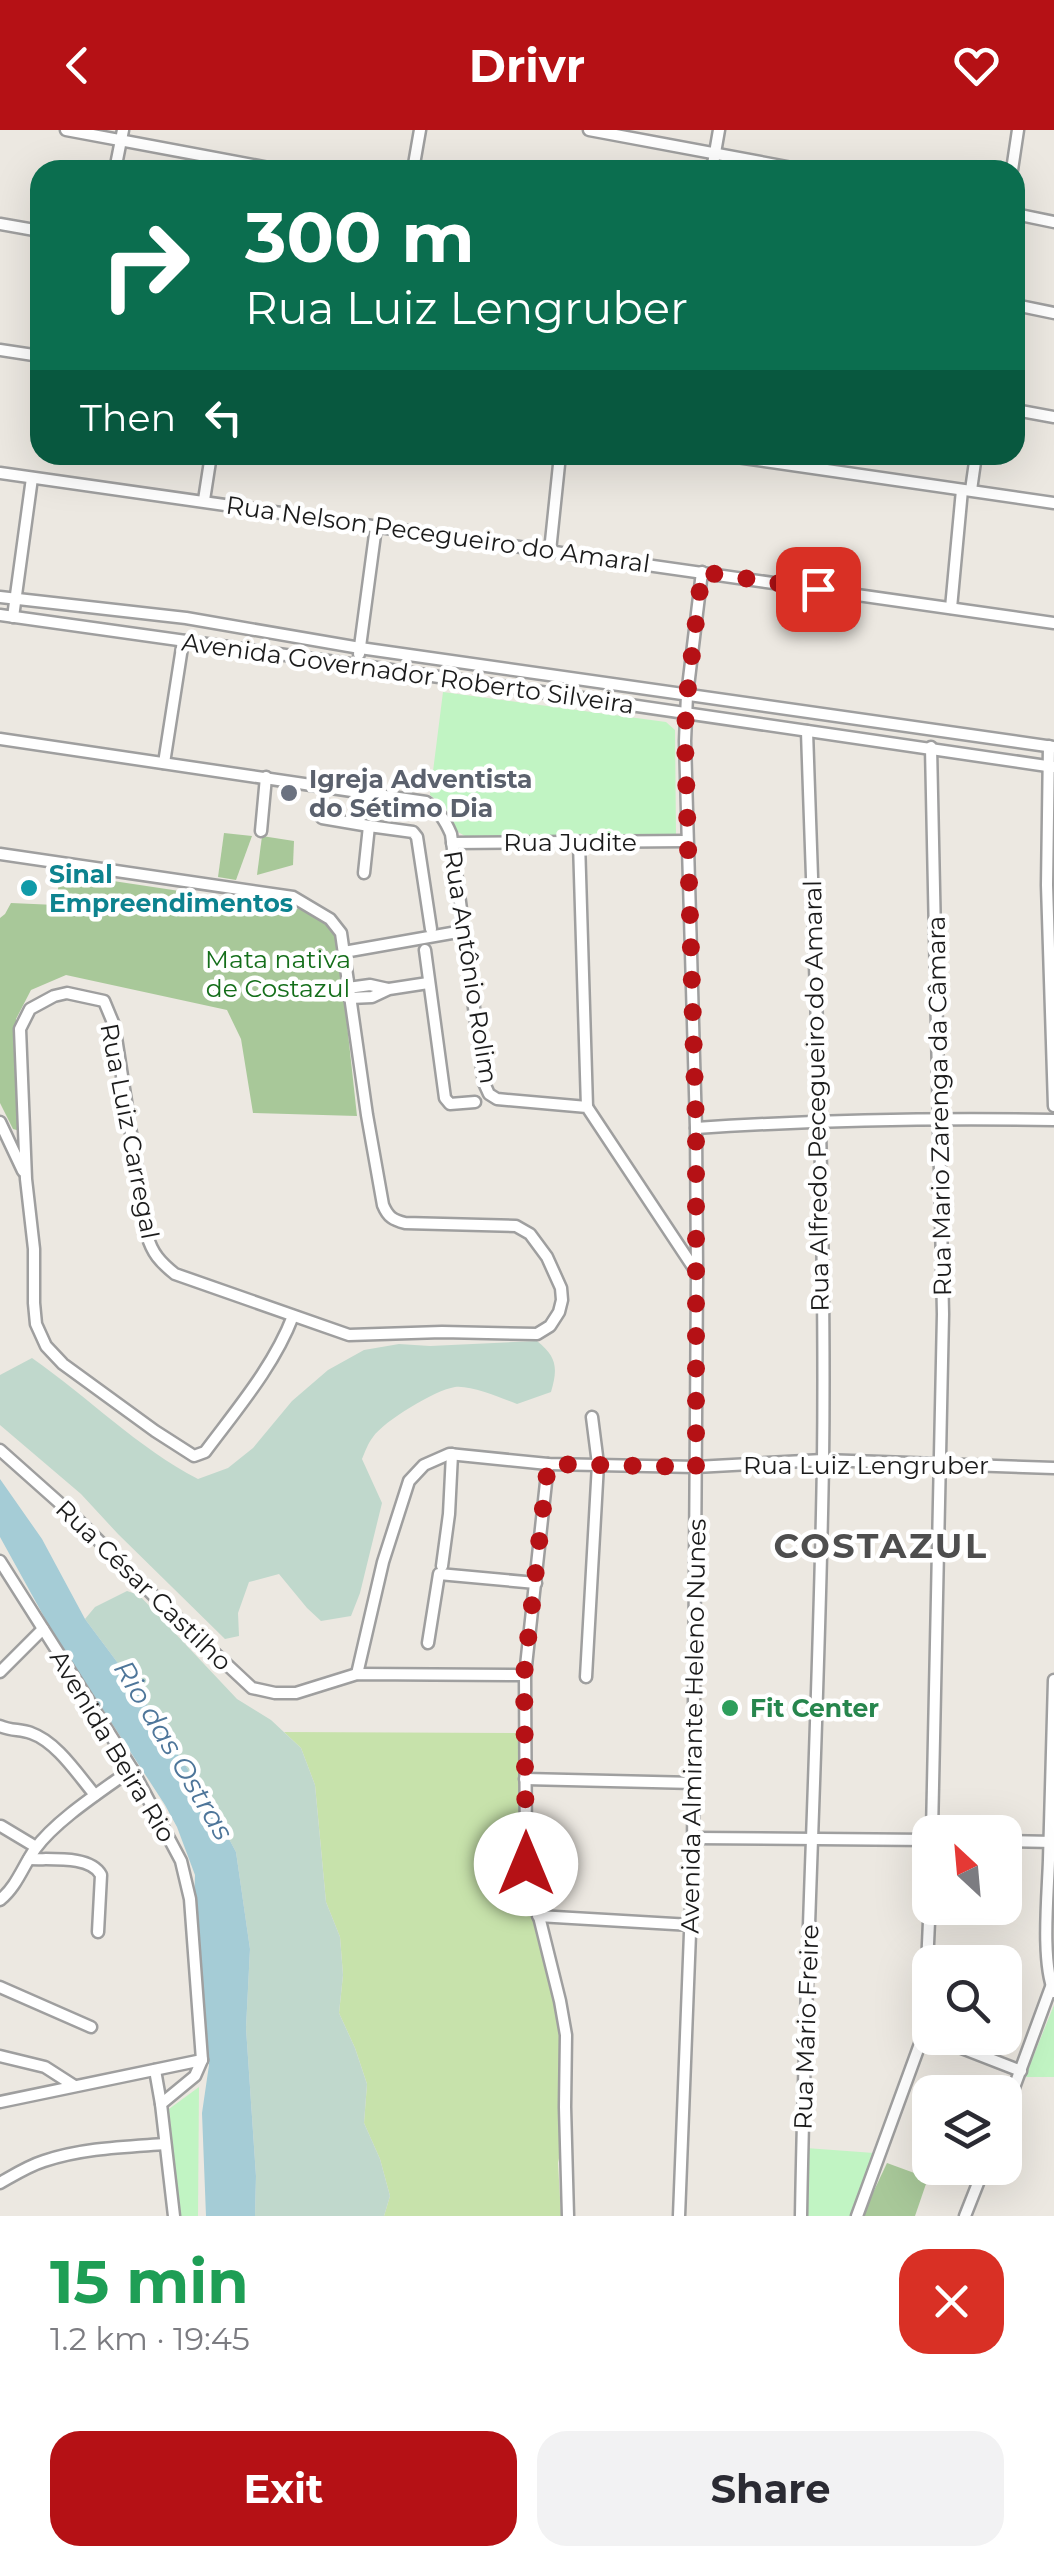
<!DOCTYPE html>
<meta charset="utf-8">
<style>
:root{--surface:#fff;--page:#f2f2f3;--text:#2b2b33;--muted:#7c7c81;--accent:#b51115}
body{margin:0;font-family:Montserrat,sans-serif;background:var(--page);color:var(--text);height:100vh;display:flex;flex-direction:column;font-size:38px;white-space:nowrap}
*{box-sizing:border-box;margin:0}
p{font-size:32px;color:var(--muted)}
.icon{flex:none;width:55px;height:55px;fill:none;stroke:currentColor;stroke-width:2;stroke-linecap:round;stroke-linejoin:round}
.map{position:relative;height:2086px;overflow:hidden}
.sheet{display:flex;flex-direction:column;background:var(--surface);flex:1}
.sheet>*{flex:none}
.top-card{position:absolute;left:30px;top:30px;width:995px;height:305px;border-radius:30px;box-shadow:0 10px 40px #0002;background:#0b6e4f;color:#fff;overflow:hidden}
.needle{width:65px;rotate:334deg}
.tools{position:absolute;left:912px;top:1685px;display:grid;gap:20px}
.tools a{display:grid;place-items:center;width:110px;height:110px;border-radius:20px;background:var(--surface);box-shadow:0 10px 40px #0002;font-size:50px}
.pin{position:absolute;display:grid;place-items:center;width:85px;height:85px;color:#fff;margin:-42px;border-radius:20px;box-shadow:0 5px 15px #0006}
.me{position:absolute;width:110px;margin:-55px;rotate:0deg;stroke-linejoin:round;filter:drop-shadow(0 0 8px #0008)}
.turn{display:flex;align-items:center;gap:35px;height:210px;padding:0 50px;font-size:45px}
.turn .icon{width:130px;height:130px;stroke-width:2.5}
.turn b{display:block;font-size:70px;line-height:85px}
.then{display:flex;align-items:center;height:95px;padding:0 50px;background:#0003;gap:20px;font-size:38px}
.round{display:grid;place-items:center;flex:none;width:105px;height:105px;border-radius:30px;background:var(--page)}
.headline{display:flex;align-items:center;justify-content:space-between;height:170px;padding:0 50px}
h1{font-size:60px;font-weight:700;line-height:75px;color:#1e9e55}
.action{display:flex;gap:20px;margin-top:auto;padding:20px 50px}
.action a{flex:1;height:115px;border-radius:30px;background:var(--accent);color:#fff;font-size:40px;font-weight:700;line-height:115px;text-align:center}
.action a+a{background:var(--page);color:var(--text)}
header{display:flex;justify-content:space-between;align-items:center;height:130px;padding:0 50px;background:var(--accent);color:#fff;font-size:45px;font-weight:700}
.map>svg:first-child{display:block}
.grass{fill:#c7e2ab}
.forest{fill:#a8c899}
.wetland{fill:#c0d8cc}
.park{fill:#c1f4c3}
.water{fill:#a5ccd6}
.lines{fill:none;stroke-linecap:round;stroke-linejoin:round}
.minor-casing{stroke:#9f9f9f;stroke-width:15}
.minor{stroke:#fff;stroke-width:10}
.route{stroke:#b51115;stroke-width:18;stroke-dasharray:0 32.4}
.worship-dot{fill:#6b7280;stroke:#fff;stroke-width:4}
.culture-dot{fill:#0f9aa8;stroke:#fff;stroke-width:4}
.leisure-dot{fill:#2e9e5b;stroke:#fff;stroke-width:4}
.labels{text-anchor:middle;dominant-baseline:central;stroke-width:9;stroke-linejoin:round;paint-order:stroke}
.street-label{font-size:25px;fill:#1b1b1b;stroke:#fff}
.worship-label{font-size:25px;font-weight:bold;fill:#5b616d;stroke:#fff;text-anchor:start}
.culture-label{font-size:25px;font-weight:bold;fill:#0d838f;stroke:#fff;text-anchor:start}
.park-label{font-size:25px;fill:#146e1a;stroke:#fff}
.leisure-label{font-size:25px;font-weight:bold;fill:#27864d;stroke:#fff;text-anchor:start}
.water-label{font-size:28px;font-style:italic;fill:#4e769a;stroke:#fff}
.district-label{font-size:35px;font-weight:bold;letter-spacing:2.5px;fill:#4e4e4e;stroke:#fff}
</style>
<header><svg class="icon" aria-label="back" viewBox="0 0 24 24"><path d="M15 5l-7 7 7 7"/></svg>Drivr<svg class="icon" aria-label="heart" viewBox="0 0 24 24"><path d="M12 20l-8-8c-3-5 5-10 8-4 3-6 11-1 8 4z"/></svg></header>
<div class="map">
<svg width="1054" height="2086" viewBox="0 0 1054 2086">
<rect width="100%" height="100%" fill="#ece8e1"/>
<!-- grass -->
<polygon class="grass" points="284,1602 521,1603 520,1739 558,1883 561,1909 562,2014 558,2033 561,2086 384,2086 390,2066 380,2029 364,1993 367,1954 355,1918 339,1883 343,1845 340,1807 326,1772 315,1655 301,1618"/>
<!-- forest -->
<g class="forest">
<polygon points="224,703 252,706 236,750 218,747"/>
<polygon points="262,706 294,711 293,735 257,745"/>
<path d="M60,743L305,780C323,791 336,799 339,821L357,986L253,983L241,909L227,880L66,845L31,860L16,889L20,1001L13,999L0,973V788L5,784L11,773L56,775Z"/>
<polygon points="887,2033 928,2048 915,2086 862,2086"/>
</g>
<!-- wetland -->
<g class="wetland">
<path d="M537,1211C557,1227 558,1238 551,1262L517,1274C501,1268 471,1255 455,1257C435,1260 384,1291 373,1307C368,1313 365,1322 362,1329L382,1373L360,1463L351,1486L321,1491L307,1478L279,1444L249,1452L238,1483L239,1506L225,1509L118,1404L81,1364L0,1295V1245L32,1228C88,1267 138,1318 198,1349L228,1338L253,1318L292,1271L328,1240L364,1220L399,1214L430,1216Z"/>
<polygon points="127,1461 139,1465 237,1569 271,1590 301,1618 315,1655 326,1772 340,1807 343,1845 339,1883 355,1918 367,1954 364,1993 380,2029 390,2066 384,2086 255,2086 256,2046 246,1898 250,1819 236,1722 214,1681 138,1560 85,1489 95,1477"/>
</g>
<!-- park -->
<g class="park">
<polygon points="443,562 666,592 675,600 676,704 465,706 458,702 445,677 430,665"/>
<polygon points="1054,1875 1054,1947 1025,1947"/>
<polygon points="199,1957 198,2086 180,2086 169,1979"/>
<polygon points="806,2018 874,2023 851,2086 805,2086"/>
</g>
<!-- water -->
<polygon class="water" points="0,1349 42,1409 85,1489 138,1560 214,1681 236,1722 250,1819 246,1898 256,2046 255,2086 206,2086 202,1983 209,1935 194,1774 195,1745 177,1697 165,1675 53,1503 0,1407"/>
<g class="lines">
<defs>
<g id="minor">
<polyline points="66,0 280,40"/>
<polyline points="589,0 803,40"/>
<polyline points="115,40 123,0"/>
<polyline points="413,40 420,0"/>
<polyline points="712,40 719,0"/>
<polyline points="1012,40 1018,0"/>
<polyline points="1015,84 1054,92"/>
<polyline points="0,94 40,101"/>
<polyline points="1015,175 1054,183"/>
<polyline points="0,220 40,226"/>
<polyline points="1015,280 1054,287"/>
<polyline points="723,325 1054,373"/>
<polyline points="0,343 1054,493"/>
<polyline points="971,360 976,325"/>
<polyline points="204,370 211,325"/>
<polyline points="550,421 560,325"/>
<polyline points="0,467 186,488 360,518 1054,617"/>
<polyline points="951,478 962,360"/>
<polyline points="0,485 357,535 1054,637"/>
<polyline points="13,487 32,348"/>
<polyline points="359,524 376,397"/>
<path d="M0,609L426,672C439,681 445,690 451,704L484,953L489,964L497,969L587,977L697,1143"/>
<polyline points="1049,616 1047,755 1054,976"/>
<polyline points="931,617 943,1184 932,1702"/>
<polyline points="164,633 183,511"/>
<polyline points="322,688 369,696"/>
<polyline points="261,701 266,647"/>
<polyline points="579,712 587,977"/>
<polyline points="452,713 687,711"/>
<path d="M0,724L293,767L330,789L341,803L367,985L383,1075C388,1087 393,1090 405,1093L516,1096L530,1104L547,1127L561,1158L562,1170L559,1182L550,1196L537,1204L442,1202L349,1205L175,1144C160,1132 152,1123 147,1105L114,895L104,871L67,863L54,866L30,879L20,899L26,1049L34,1119V1173L36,1194L46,1216L63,1234L155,1301L194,1326L205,1322C237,1279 274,1236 293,1186"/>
<polyline points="364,743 369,696 413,702 417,707 431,799"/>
<polyline points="425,820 445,968 450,974 475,972"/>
<polyline points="344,822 463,801"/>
<polyline points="348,858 370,855 388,859"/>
<polyline points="350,868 372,867 389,859 428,853"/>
<polyline points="0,992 23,1041"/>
<path d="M696,998C816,990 934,988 1054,990"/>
<polyline points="0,1320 73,1385 160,1472 252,1558 275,1563 296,1563 357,1544 525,1545"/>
<polyline points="548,1334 525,1545 526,1734 560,1871 566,1905 565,1977 568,2086"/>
<polyline points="0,1431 132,1639 181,1731 190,1769 202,1930 195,1946 161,1974 174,2086"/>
<polyline points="442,1436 449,1384 452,1324"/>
<polyline points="428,1513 439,1444 536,1453"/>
<polyline points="0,1542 43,1499"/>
<polyline points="357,1544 383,1432 409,1351 424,1335 449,1324 548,1334 696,1337 823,1330 1054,1338"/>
<polyline points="586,1547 598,1334 592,1287"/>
<path d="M1054,1550C1052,1610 1051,1670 1049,1730C1048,1764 1041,1831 1054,1862"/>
<path d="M0,1596C11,1601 21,1599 31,1603C57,1612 78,1645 95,1665"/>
<polyline points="525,1649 695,1653"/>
<polyline points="1,1696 36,1717"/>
<polyline points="693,1708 930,1710"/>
<polyline points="1005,1711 1054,1712"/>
<path d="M29,1729C50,1730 90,1725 101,1745L98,1802"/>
<path d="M0,1770C17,1756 23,1736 35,1719C56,1690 103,1660 132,1639"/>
<polyline points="538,1786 691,1795"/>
<polyline points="0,1857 91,1897"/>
<polyline points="936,1908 1021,1941"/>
<polyline points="0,1926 45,1937 73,1955"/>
<polyline points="155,1940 161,1974"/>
<polyline points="0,1972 202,1930"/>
<polyline points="1005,1982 1051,1857"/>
<path d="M0,2053C14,2045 28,2036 44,2031C83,2018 124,2017 165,2014"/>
<polyline points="679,2086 693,1726 697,1144 696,998 685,611 687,565 702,442"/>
<path d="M801,2086C805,1835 819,1584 823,1332C826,1089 815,845 807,601"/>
<polyline points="857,2086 924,1903 930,1769"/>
<polyline points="965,2086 984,2038"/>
</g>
</defs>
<!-- minor casing -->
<use href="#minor" class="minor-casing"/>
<!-- minor -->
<use href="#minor" class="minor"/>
</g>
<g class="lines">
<!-- route -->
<polyline class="route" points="526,1734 524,1545 548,1334 696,1337 696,998 685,610 686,574 702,442 818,459"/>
</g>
<!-- markers -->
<circle class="worship-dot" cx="289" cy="663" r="10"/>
<circle class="culture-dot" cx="29" cy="758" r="10"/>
<circle class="leisure-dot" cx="730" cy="1578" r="10"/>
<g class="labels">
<!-- street labels -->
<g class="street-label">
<text transform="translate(438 404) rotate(8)">Rua Nelson Pecegueiro do Amaral</text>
<text transform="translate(408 543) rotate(8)">Avenida Governador Roberto Silveira</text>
<text x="570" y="712">Rua Judite</text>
<text transform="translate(471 837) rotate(81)">Rua Antônio Rolim</text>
<text transform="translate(816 966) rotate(-91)">Rua Alfredo Pecegueiro do Amaral</text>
<text transform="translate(939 976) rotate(-91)">Rua Mario Zarenga da Câmara</text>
<text transform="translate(130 1001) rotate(79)">Rua Luiz Carregal</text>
<text x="866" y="1335">Rua Luiz Lengruber</text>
<text transform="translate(144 1455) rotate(44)">Rua César Castilho</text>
<text transform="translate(693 1596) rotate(-89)">Avenida Almirante Heleno Nunes</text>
<text transform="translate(113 1616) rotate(59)">Avenida Beira Rio</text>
<text transform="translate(806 1897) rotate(-88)">Rua Mário Freire</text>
</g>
<!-- worship labels -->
<g class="worship-label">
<text x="309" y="649">Igreja Adventista<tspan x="309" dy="29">do Sétimo Dia</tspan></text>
</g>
<!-- culture labels -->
<g class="culture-label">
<text x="49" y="744">Sinal<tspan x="49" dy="29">Empreendimentos</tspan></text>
</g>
<!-- park labels -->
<g class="park-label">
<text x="278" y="829">Mata nativa<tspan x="278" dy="29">de Costazul</tspan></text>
</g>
<!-- leisure labels -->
<g class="leisure-label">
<text x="750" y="1578">Fit Center</text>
</g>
<!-- water labels -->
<g class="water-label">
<text transform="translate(174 1620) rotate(59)">Rio das Ostras</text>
</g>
<!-- district labels -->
<g class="district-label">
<text x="881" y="1415">COSTAZUL</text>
</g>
</g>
</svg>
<div class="tools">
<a><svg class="needle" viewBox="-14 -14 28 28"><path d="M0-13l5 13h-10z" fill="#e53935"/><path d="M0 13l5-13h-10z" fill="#7c7c81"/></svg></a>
<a><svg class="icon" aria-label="search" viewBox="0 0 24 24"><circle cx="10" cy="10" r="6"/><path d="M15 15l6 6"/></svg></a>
<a><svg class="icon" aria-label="layers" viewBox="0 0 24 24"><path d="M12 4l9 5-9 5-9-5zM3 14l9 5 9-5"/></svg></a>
</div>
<div class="pin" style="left:818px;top:459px;background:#d93025"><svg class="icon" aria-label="arrive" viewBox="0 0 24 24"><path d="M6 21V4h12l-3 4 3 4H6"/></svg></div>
<svg class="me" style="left:526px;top:1734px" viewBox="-20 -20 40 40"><circle r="19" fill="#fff"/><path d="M0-13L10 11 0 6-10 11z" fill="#b51115"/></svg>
<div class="top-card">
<div class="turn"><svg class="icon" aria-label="right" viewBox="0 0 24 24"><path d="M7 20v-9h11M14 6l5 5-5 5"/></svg><div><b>300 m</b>Rua Luiz Lengruber</div></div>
<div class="then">Then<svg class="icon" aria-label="left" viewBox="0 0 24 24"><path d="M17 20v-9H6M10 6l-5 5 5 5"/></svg></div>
</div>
</div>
<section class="sheet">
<div class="headline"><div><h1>15 min</h1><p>1.2 km · 19:45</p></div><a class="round" style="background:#d93025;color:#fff"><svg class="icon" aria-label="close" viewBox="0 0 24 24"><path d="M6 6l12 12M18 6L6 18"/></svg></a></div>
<div class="action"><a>Exit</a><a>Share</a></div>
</section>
